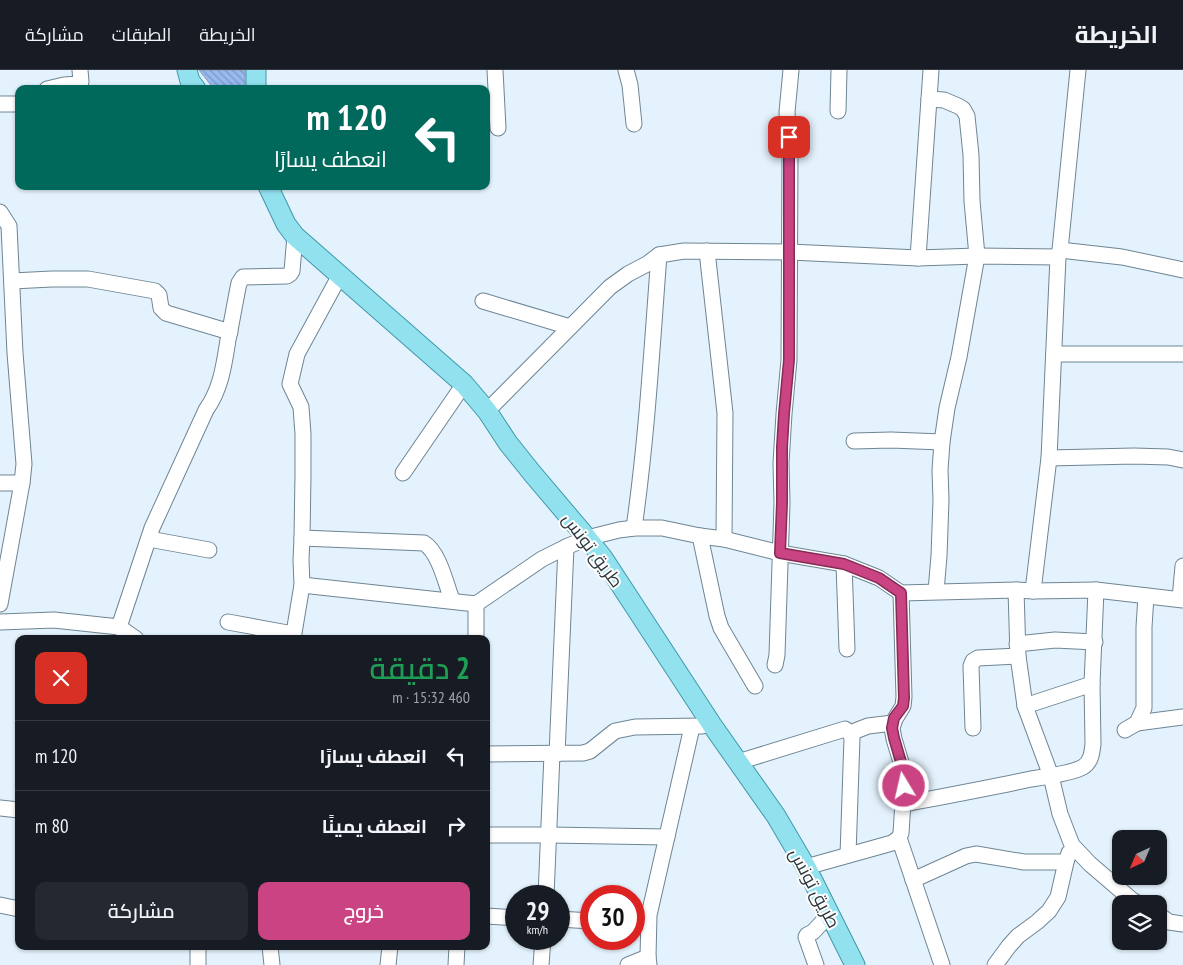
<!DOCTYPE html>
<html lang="ar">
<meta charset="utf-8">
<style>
:root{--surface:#171b24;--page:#242831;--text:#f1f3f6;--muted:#9ea1a6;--line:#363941;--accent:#ca4383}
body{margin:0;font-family:"PT Sans Narrow",Cairo,sans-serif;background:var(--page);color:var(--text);direction:rtl;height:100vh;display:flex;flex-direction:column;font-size:19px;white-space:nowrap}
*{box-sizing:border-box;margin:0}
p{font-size:16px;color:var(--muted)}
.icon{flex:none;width:28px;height:28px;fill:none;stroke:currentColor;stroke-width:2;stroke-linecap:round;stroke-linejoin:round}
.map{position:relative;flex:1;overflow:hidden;direction:ltr}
.sheet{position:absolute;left:15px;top:565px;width:475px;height:315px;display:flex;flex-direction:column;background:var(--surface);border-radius:10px;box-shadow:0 1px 4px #0004;direction:rtl}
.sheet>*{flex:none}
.top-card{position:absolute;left:15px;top:15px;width:475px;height:105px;border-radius:10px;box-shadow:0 1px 4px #0004;direction:rtl;background:#00695c;color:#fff;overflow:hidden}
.needle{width:32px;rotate:224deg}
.tools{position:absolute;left:1112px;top:760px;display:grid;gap:10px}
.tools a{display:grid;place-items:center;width:55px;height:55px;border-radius:10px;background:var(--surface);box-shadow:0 1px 4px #0004;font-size:25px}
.speed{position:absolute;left:505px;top:815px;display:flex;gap:10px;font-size:25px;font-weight:700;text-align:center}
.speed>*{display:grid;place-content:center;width:65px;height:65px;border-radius:50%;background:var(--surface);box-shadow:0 1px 4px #0004;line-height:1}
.speed small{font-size:12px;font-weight:400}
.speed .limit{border:8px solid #d22;background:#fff;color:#111}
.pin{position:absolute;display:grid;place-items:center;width:42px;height:42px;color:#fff;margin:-21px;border-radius:10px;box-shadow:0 2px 8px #0006}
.me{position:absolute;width:55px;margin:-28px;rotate:351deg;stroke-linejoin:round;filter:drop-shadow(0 0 4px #0008)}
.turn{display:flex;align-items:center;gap:18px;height:105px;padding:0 20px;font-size:22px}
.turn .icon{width:65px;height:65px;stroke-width:2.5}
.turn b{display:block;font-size:35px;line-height:42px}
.round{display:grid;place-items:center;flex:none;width:52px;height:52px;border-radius:10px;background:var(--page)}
.overview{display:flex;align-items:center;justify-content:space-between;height:85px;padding:0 20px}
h1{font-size:30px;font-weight:600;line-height:38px;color:#1e9e55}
.cta{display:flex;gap:10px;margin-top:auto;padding:10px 20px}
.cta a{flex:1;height:58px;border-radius:10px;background:var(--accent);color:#fff;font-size:20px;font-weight:600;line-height:58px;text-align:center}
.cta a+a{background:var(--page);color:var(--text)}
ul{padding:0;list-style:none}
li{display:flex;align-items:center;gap:15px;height:70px;padding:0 20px;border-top:1px solid var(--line)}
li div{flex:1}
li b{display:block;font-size:19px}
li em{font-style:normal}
header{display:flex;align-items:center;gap:30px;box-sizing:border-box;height:70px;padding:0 25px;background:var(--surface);border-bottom:1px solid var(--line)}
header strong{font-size:24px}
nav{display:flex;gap:28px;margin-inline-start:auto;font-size:18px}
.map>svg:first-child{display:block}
.building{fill:url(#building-back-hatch);stroke:#8d9aaf}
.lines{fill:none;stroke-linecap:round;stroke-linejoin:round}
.minor-casing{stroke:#6e8594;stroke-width:17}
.major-casing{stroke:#4098aa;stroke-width:21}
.minor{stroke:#fff;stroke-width:15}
.major{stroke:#92e1ef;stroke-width:19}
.route-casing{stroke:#832c55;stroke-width:12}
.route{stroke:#ca4383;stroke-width:9}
.labels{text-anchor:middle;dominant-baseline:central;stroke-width:4;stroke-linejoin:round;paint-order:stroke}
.street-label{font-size:18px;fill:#2c363c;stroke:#fdfdfd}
</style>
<header>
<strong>الخريطة</strong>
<nav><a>الخريطة</a><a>الطبقات</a><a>مشاركة</a></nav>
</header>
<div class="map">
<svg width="1183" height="895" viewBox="0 0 1183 895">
<defs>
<pattern id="building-back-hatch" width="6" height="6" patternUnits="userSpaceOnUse" patternTransform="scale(1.25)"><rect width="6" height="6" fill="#98baf1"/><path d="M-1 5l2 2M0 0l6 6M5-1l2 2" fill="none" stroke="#7c98c4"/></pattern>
</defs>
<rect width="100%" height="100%" fill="#e3f2fc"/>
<!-- building -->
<polygon class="building" points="199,0 245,0 245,19 214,19"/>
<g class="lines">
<defs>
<g id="minor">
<polyline points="495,0 498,58"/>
<polyline points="626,0 630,15 634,54"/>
<polyline points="47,19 64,15 79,14 81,12 80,0"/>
<polyline points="929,29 944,30 958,36 963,39 967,46 971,85 972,131 977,186 959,287 947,338 942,372 940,400 941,430 939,486 936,521"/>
<polyline points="0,34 19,34"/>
<polyline points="838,41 839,0"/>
<polyline points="0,142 9,156 15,283 24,394 22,413 0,534"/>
<polyline points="1060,180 1122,187 1183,200"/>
<polyline points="707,181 725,343 724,469"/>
<polyline points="918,188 931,0"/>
<polyline points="12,211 52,209 88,209 155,221 159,225 161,238 166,243 230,262"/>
<polyline points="483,231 570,257"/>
<polyline points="1054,284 1183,284"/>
<polyline points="487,341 610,217 628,204 647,194 659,185 684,181 790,182 918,188 977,186 1058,187"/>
<polyline points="854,371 891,370 942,372"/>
<polyline points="1049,388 1134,386 1168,387 1183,390"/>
<polyline points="403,403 464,314"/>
<polyline points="0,413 22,413"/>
<path d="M634,458C647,367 652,276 659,185"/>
<polyline points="700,466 717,546 721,558 755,616"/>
<path d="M302,468L424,473C439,482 446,514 452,530"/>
<polyline points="149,469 209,480"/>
<polyline points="844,494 847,579"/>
<polyline points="302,515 476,534 542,489 566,477 587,468 619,460 634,458 662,458 700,466 724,469 780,483 844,494 879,508 901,523 1016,520 1033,521 1096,520 1183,530"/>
<polyline points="1016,520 1018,586 1025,636 1051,706 1060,744 1072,775 1090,794 1132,830 1139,834"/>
<polyline points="1033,521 1049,388 1058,187 1060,180 1078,0"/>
<polyline points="1180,529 1183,496"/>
<path d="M0,552L54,550L119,557L152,458L206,340C221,319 224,295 228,270C232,251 235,232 239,213L243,207L287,206L290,204L292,201L295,166"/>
<polyline points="228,552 293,564"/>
<polyline points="119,557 136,569"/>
<polyline points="293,569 302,515 301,490 302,468 303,404 303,364 301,337 290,314 297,284 340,205"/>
<polyline points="476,569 476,534"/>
<polyline points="1017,574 1055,570 1095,572"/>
<polyline points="775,595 777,585 782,433 781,393 784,344 789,290 790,87 787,42 791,0"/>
<polyline points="1025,636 1092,614"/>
<polyline points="1137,653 1183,647"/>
<polyline points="973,658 971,596 973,591 978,588 1018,586"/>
<polyline points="1125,660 1137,653 1144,638 1144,557 1146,526"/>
<polyline points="850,663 868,656 893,653"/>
<polyline points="486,684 583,683 590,681 615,661 635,657 702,656"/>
<polyline points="557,684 566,477"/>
<polyline points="738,692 845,659 850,663 852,668 848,785"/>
<path d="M904,734C946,726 989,718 1031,709C1044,707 1073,703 1083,697C1091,692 1092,683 1093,674L1092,614L1096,520"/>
<polyline points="0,738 19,740"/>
<polyline points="486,765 549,765 667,767"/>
<polyline points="899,768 942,895"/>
<polyline points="806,797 892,773 899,768 901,763 904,716 903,699 894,669 892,658 895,649 903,636 904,627 901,523"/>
<polyline points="913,810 966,786 976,784 1024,792 1066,792"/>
<polyline points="546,826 552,684"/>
<polyline points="0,835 19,839"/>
<polyline points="1159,845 1169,852 1183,854"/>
<polyline points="486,846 516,848"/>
<polyline points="559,849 591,851"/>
<polyline points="270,876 272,895"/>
<polyline points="198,895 198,876"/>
<polyline points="388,895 390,876"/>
<polyline points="456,895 457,876"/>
<polyline points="541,895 543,869"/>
<polyline points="628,895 648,887"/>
<polyline points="649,895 648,887 649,845 692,657"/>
<polyline points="816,895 806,867 807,865 813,862 830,844"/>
<polyline points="995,895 1009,876 1018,866 1037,852 1049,841 1058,827 1066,792 1069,783"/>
</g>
<g id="major">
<polyline points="187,0 190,11 196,19"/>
<polyline points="256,0 256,19"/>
<polyline points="268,116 286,154 295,166 464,314 487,341 508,373 532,403 587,468 603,488 712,655 776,746 806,797 855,895"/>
</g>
</defs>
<!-- minor casing -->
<use href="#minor" class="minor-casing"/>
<!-- major casing -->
<use href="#major" class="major-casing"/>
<!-- minor -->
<use href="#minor" class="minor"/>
<!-- major -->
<use href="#major" class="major"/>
</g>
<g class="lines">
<defs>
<polyline id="route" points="789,67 789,290 784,344 782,377 782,433 780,483 844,494 879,508 901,523 904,628 903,636 894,648 892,658 894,668 903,699 904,716"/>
</defs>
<!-- route casing -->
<use href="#route" class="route-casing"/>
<!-- route -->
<use href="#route" class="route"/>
</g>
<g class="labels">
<!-- street labels -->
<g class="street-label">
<text transform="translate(593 480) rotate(53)">طريق تونس</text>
<text transform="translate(815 818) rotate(62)">طريق تونس</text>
</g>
</g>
</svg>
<div class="tools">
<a><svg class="needle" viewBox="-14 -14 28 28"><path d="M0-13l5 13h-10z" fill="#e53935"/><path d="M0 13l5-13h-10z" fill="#9ea1a6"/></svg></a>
<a><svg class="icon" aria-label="layers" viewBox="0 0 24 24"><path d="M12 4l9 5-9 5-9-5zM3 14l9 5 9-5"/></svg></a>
</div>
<div class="speed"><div>29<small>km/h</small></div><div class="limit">30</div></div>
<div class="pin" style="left:789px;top:67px;background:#d93025"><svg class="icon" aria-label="arrive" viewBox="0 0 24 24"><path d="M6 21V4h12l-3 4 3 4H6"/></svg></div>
<svg class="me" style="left:904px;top:716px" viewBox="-20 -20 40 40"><circle r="17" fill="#ca4383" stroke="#fff" stroke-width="3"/><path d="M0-11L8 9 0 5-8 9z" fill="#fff"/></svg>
<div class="top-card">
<div class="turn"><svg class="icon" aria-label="left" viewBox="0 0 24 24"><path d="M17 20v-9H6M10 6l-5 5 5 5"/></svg><div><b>120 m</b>انعطف يسارًا</div></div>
</div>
<section class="sheet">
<div class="overview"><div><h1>2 دقيقة</h1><p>460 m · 15:32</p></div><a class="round" style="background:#d93025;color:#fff"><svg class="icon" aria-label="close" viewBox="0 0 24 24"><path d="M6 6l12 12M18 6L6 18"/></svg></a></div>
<ul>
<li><svg class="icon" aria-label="left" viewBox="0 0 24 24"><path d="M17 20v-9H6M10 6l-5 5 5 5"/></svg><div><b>انعطف يسارًا</b></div><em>120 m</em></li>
<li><svg class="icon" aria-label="right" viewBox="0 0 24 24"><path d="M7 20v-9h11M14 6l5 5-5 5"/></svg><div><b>انعطف يمينًا</b></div><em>80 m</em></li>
</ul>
<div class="cta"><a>خروج</a><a>مشاركة</a></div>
</section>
</div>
